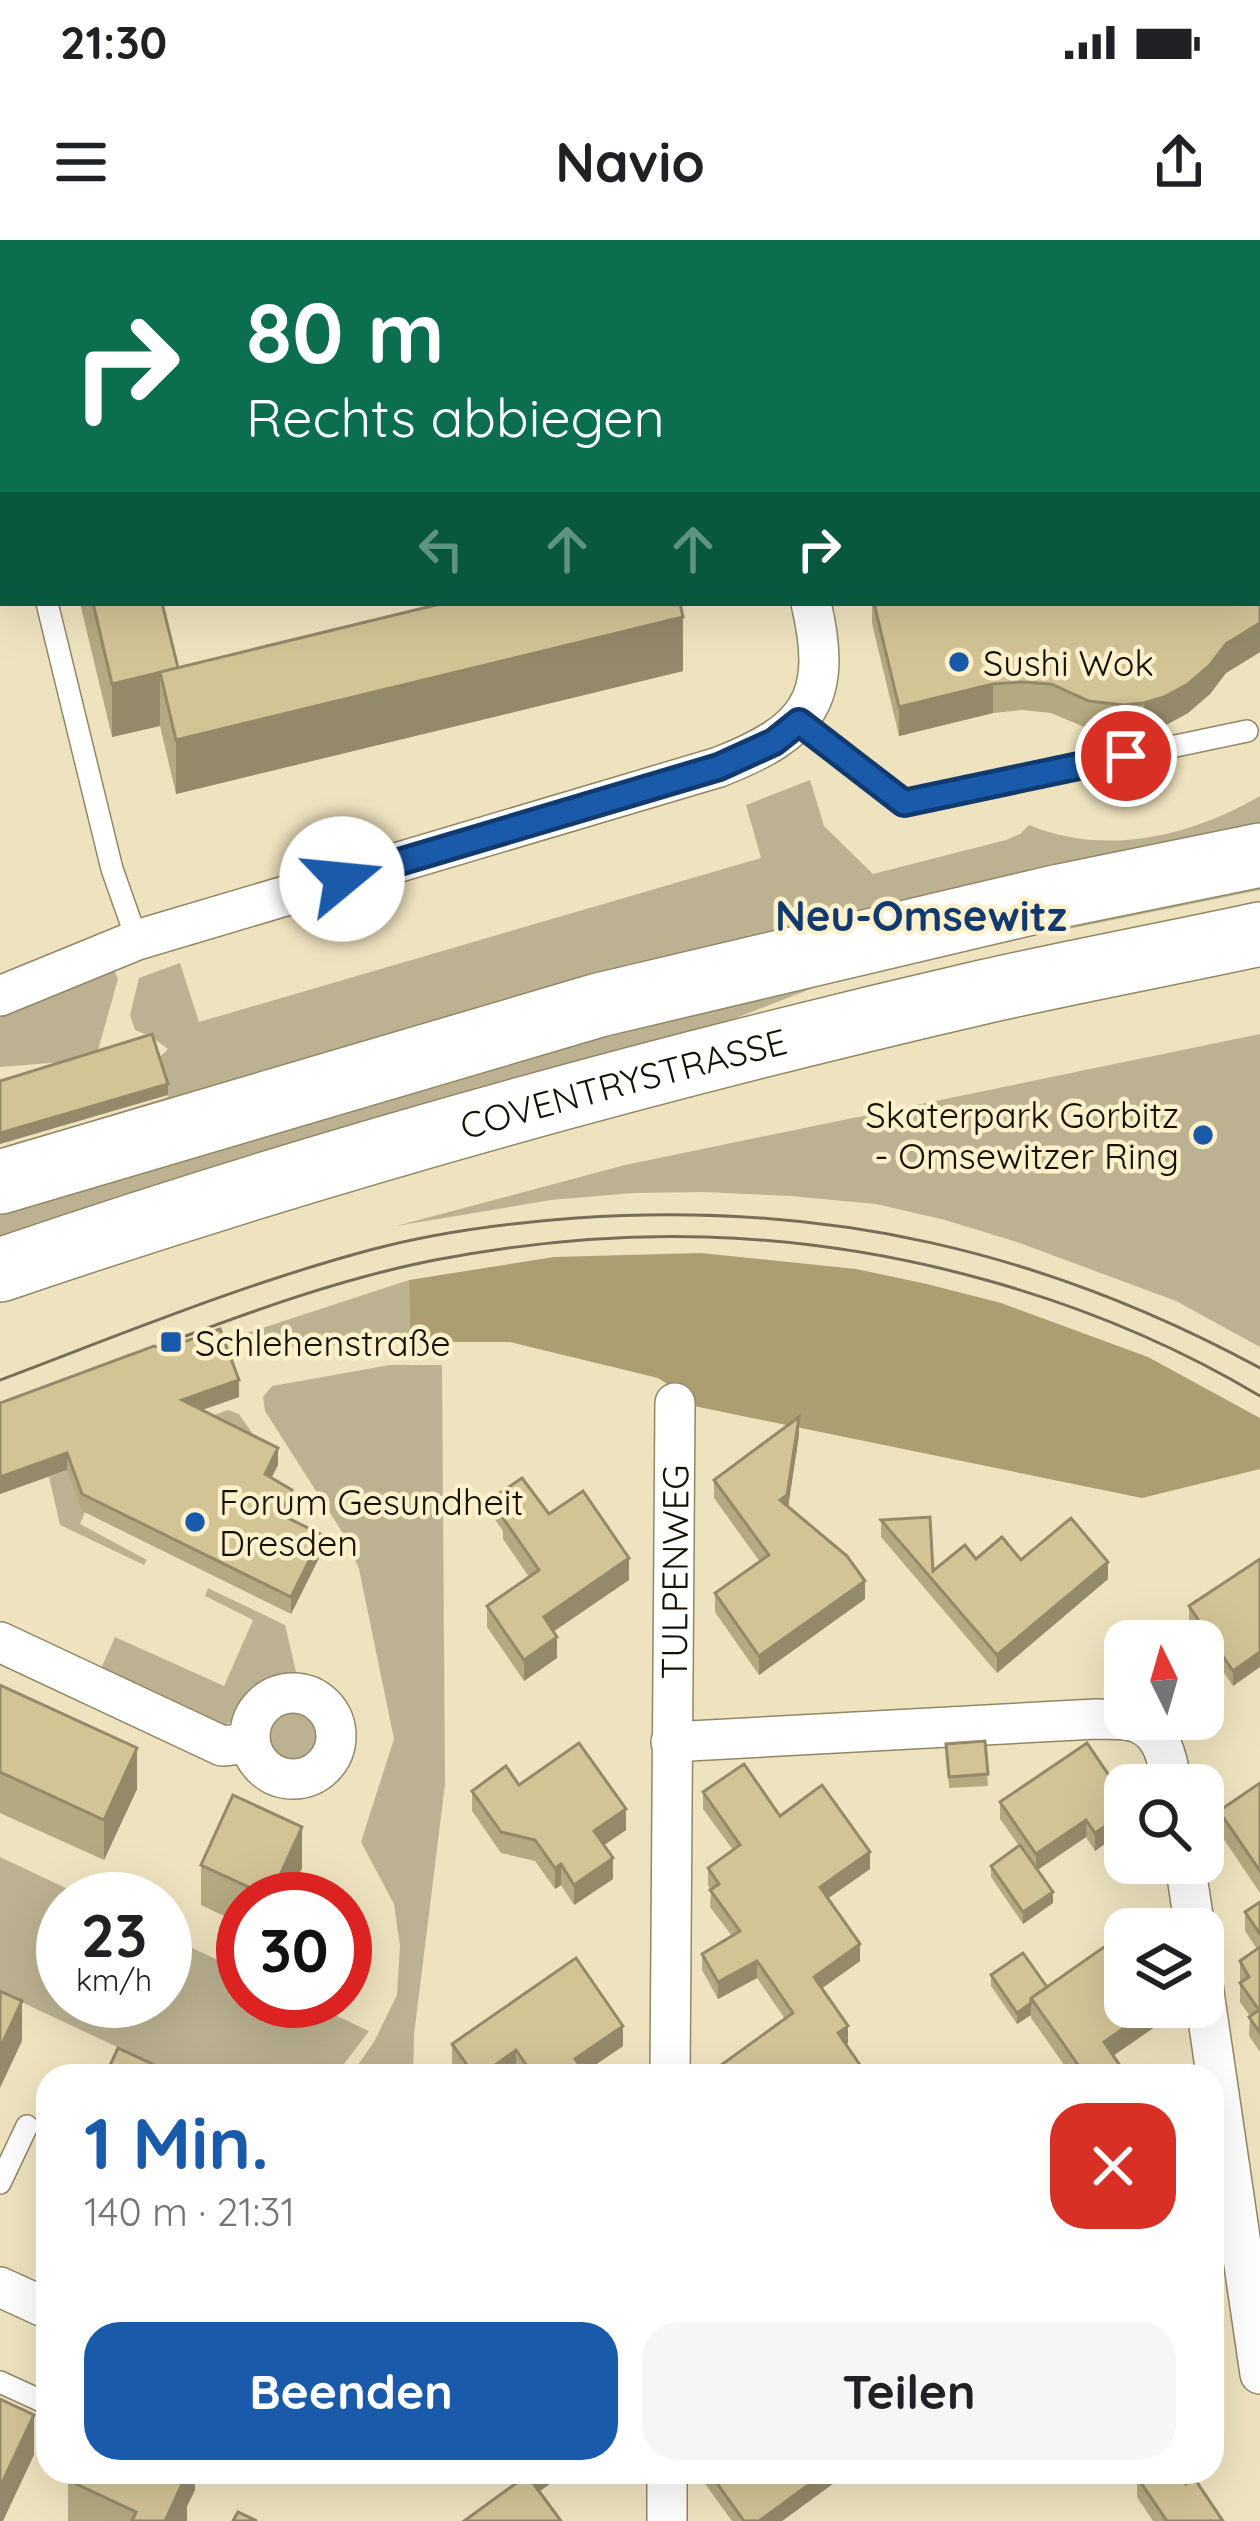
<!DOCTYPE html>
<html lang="de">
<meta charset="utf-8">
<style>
:root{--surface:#fff;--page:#f6f6f6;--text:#202124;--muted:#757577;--accent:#1a5aab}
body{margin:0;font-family:Quicksand,sans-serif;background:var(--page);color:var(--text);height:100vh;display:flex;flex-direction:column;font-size:45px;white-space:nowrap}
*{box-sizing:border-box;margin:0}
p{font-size:39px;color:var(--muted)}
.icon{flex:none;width:66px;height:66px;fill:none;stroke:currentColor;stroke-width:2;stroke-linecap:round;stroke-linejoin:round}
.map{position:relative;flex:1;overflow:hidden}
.side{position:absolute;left:36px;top:1824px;width:1188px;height:420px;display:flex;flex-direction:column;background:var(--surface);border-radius:36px;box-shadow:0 12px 48px #0002}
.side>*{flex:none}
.banner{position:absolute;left:0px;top:0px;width:1260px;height:366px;box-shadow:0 12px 48px #0002;background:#0b6e4f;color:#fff;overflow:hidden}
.needle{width:78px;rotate:355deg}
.tools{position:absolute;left:1104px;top:1380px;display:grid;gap:24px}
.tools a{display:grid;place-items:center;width:120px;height:120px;border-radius:24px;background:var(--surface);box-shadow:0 12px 48px #0002;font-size:60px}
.speed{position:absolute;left:36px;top:1632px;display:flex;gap:24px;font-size:60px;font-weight:700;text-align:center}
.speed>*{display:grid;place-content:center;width:156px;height:156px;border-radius:50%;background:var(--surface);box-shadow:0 12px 48px #0002;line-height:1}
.speed small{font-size:30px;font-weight:400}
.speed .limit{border:18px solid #d22;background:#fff;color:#111}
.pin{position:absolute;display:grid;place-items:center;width:102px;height:102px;color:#fff;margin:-51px;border:6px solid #fff;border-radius:50%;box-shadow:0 3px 12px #0007}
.me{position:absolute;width:132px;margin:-66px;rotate:73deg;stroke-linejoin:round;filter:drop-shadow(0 0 9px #0008)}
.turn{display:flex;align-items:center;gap:42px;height:252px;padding:0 48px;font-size:54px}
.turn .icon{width:156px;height:156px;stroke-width:2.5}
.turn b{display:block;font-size:84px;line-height:102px}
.lanes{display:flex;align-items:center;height:114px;padding:0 48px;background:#0003;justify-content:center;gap:60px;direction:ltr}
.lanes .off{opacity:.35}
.round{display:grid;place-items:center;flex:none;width:126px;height:126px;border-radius:36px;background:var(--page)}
.head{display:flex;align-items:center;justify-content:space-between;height:204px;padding:0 48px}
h1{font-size:72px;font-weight:700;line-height:90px;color:var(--accent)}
.button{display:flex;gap:24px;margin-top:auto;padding:24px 48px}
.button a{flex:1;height:138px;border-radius:36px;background:var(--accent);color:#fff;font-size:48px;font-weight:700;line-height:138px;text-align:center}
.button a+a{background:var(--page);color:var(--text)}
.status{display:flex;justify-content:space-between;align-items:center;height:84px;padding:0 60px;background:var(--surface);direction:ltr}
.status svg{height:33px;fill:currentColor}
header{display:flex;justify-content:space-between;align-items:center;height:156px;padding:0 48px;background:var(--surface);font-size:54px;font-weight:700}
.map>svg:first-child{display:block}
.green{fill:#bcb291}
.forest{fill:#ad9e71}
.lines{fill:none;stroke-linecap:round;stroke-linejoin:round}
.lane-casing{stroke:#928765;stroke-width:24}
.street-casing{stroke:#928765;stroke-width:42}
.primary-casing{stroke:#928765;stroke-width:66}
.lane{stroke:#fff;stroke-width:21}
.street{stroke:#fff;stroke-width:39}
.primary{stroke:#fff;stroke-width:63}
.tram{stroke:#766e58;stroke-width:3}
.wall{fill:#b5a981}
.shaded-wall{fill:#948969}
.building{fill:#d3c496;stroke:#948969;stroke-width:3}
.route-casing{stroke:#113a6f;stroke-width:30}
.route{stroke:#1a5aab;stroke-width:21}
.poi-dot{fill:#1a5aab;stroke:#fdf1cc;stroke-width:4.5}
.labels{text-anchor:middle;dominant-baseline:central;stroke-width:9;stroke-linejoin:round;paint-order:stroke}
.poi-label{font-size:36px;fill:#151105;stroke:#fdf1cc;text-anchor:start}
.street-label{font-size:36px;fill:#151105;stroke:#fdf1cc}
.quarter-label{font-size:42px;font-weight:bold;fill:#123a6e;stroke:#fdf1cc}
</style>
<div class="status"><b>21:30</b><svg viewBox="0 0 49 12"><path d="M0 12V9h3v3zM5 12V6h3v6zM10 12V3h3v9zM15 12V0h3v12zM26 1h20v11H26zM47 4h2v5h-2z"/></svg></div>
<header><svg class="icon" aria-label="menu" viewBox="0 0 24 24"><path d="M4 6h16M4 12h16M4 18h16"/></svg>Navio<svg class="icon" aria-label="share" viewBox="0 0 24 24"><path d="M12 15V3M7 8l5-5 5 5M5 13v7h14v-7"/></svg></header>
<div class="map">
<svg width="1260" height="2281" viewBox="0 0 1260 2281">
<rect width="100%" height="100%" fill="#efe3bf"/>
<!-- green -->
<g class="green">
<path d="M810,540L824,586L873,634L1006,600L1020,594L1029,585C1106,617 1191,596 1260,556V587L0,909L168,857L157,820L168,809L150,796L135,790L130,775L139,738L180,723L199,782L761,618L746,565Z"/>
<polygon points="1260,635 1260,650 1034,696 818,746 690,796 0,999 0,968 511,815"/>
<polygon points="113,728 118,739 98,810 63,822 0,827 0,775"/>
<polygon points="1260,794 1260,1107 1176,1061 1017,1002 945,980 876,964 790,956 704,952 633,953 551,960 396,986 625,925"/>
<polygon points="409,1040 410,1102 261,1109 246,1103 238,1096"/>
<polygon points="390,1125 442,1125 445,1544 414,1795 413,1836 350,1836 374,1802 397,1755 400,1706 394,1664 361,1602 394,1499 359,1329 346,1298 265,1171 263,1157 272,1146"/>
<polygon points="228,1170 239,1174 252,1193 243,1208 85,1272 80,1284 147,1320 144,1325 60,1285 49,1237"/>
<path d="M208,1348L285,1385L297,1436C274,1440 259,1446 244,1465C236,1476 235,1481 223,1486L99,1433L115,1397L224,1446L253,1380L205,1356Z"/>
<circle cx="294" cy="1496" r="27"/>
<polygon points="0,1617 89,1659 63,1659 63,1761 165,1761 165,1695 243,1732 243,1761 305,1761 369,1791 335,1836 179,1836 0,1752"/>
</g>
<!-- forest -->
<polygon class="forest" points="701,1013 856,1029 927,1044 1001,1063 1148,1117 1260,1178 1260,1229 1142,1258 689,1165 686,1156 658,1138 510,1102 410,1102 409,1040 554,1017"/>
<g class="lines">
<defs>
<g id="lane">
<polyline points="0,170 3,183"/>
<polyline points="47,363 112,629 137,700"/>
<polyline points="799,483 904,563 1247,491"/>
<polyline points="0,1943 27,1886"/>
<polyline points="0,2142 48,2164"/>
</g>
<g id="street">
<polyline points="724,0 725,3"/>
<path d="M0,756L137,700L719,527C808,492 834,460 811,363"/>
<polyline points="0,1402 222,1506 250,1503"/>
<circle cx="293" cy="1496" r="43"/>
<path d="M671,1502L1096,1479C1108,1480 1126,1478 1138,1483C1164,1493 1168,1522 1172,1545"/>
<polyline points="1185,1623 1195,1689"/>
<polyline points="1203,1745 1260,2134"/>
<path id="s1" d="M670,1836L675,1163"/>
<polyline points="0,2047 48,2069"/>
<polyline points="667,2281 667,2232"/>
</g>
<g id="primary">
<polyline points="0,942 599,765 1060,656 1260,615"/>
<path id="s2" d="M0,1030C322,920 651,829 983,752C1075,731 1168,714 1260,694"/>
</g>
</defs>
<!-- lane casing -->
<use href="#lane" class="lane-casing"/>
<!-- street casing -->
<use href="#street" class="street-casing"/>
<!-- primary casing -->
<use href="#primary" class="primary-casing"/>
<!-- lane -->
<use href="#lane" class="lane"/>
<!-- street -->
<use href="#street" class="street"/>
<!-- primary -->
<use href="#primary" class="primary"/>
<!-- tram -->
<g class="tram">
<path d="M124,1119C226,1081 328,1041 435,1020C524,1003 615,994 706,997C897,1003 1096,1058 1260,1156"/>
<path d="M0,1140C122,1094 243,1044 370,1010C437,992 507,983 576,978C824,961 1042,1010 1260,1128"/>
</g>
</g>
<!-- wall -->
<g class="wall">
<polygon points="0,0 75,0 76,3 3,3 3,44 0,31"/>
<polygon points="814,0 1260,0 1260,412 1226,433 1210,454 1188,473 1164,486 1144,492 1124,494 1089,489 1051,473 1022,470 993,473 899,496 872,383 872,363 1257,363 1257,3 815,3"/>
<polygon points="80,363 162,363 178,428 683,431 176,554 160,486 112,497"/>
<polygon points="239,1157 202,1170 278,1225 271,1238 292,1267 287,1278 322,1312 291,1374 82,1271 67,1230 0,1254 0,1163"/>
<polygon points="799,1195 788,1267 865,1359 759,1435 715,1372 715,1353 760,1322 714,1258 714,1240"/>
<polygon points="494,1257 549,1274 629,1340 554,1391 557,1418 524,1441 487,1387 487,1366 529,1337 503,1299 503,1291 494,1278"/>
<polygon points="881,1280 933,1331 976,1319 1021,1320 1108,1339 997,1433 881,1297"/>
<polygon points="1260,1319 1233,1446 1189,1381 1189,1366"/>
<polygon points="0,1445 137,1549 104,1620 0,1573"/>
<polygon points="985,1501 988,1546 949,1548 946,1504"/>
<polygon points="1260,1543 1260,1653 1219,1592 1219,1571"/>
<polygon points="519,1545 626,1590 604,1605 613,1639 574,1665 561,1645 555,1649 535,1621 501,1613 472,1571 472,1551"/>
<polygon points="703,1552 780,1576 870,1629 828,1658 860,1721 821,1749 848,1803 846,1805 860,1836 785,1779 757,1738 718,1759 702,1730 702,1714 732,1696 710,1667 711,1650 708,1645 708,1628 733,1610 703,1569"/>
<polygon points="1125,1559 1095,1611 1086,1597 1037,1630 1053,1663 1023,1684 991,1637 991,1626 1019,1606 1000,1579 1000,1562"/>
<polygon points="201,1625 302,1628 288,1659 243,1659 243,1685 201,1665"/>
<polygon points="1260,1662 1260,1812 1249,1796 1250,1776 1240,1762 1240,1721 1257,1709 1245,1691 1245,1672"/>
<polygon points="991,1735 1047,1747 1162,1767 1162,1782 1113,1816 1127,1836 1072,1836 1031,1778 1031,1775 1017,1784 991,1746"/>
<polygon points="452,1804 623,1806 585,1832 587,1836 521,1836 516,1830 507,1836 461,1836 452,1824"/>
<polygon points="195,2232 195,2250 187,2266 187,2281 68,2281 68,2240"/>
<polygon points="503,2232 567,2232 513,2246"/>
<polygon points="703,2232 849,2232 782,2281 732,2281 703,2241"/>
<polygon points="1137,2237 1186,2244 1223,2281 1153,2281 1137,2257"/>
</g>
<!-- shaded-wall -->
<g class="shaded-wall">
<polygon points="470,0 565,0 565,3 458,3"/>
<polygon points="683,377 683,431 176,554 176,500"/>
<polygon points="1260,383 1260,412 1226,433 1210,454 1188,473 1164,486 1144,492 1144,463 1226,404"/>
<polygon points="178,428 160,432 160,486 112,497 112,444"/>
<polygon points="993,444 993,473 899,496 899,467"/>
<polygon points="168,844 168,855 0,904 0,893"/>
<polygon points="239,1140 239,1157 182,1177 182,1160"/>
<polygon points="799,1177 799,1195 787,1274 780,1260"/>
<polygon points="278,1208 278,1225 265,1251 265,1234"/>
<polygon points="67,1213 67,1230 0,1254 0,1237"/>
<polygon points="292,1250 292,1267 280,1291 280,1274"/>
<polygon points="322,1295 322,1312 291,1374 291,1357"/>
<polygon points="629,1318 629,1340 544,1398 544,1377"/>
<polygon points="1108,1322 1108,1339 997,1433 997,1415"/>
<polygon points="865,1341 865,1359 759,1435 759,1416"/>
<polygon points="557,1397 557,1418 524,1441 524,1420"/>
<polygon points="1260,1412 1260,1427 1233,1446 1233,1431"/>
<polygon points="137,1508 137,1549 104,1620 104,1580"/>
<polygon points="626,1569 626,1590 594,1612 594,1591"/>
<polygon points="1125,1573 1125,1590 1095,1611 1095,1593"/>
<polygon points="1086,1580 1086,1597 1036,1631 1036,1614"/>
<polygon points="302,1587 302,1628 288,1659 270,1659"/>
<polygon points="870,1612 870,1629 820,1664 820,1647"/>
<polygon points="613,1618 613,1639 574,1665 574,1645"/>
<polygon points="561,1624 561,1645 555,1649 555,1628"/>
<polygon points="1053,1652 1053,1663 1023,1684 1023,1672"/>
<polygon points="860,1704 860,1721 814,1754 814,1737"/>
<polygon points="757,1721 757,1738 718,1759 718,1742"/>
<polygon points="22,1761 22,1801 0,1848 0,1808"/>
<polygon points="1031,1763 1031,1775 1017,1784 1017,1773"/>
<polygon points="1154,1767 1162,1767 1162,1782 1104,1822 1104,1802"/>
<polygon points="623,1786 623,1806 579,1836 575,1819"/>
<polygon points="848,1786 848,1803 838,1810 838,1793"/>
<polygon points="516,1810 516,1830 507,1836 480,1836"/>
<polygon points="860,1825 860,1836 846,1836"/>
<polygon points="34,2175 34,2215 3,2281 0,2281 0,2247"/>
<polygon points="179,2232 195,2232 195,2250 187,2266 187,2281 165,2281"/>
<polygon points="540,2232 567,2232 530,2258 530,2239"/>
<polygon points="826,2232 849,2232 782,2281 759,2281"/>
</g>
<!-- building -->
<g class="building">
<polygon points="5,0 75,0 76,3 6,3"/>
<polygon points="232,0 470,0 458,3 233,3"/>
<polygon points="571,0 646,0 647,3 572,3"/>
<polygon points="822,0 1260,0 1260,383 1226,404 1210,425 1188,444 1164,457 1144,463 1124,465 1089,461 1051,444 1022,442 993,444 899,467 874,363 1257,363 1257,3 823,3"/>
<polygon points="93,363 162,363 178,428 112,444"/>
<polygon points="444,363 680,363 683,377 176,500 160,432"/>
<polygon points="152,794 168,844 0,893 0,841"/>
<polygon points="220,1089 239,1140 182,1160 278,1208 265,1234 292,1250 280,1274 322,1295 291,1357 82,1254 67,1213 0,1237 0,1163 154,1106 164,1109"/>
<polygon points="799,1177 787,1255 780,1260 847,1316 865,1341 759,1416 715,1353 769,1315 714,1240"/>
<polygon points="522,1238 549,1274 583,1251 629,1318 544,1377 557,1397 524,1420 487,1366 539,1330 503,1278 507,1275 494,1257"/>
<polygon points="930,1277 933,1331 965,1305 976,1319 1002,1297 1021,1320 1071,1278 1108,1322 997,1415 881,1280"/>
<polygon points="1260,1319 1260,1412 1233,1431 1189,1366"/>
<polygon points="0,1445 137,1508 104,1580 0,1532"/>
<polygon points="985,1501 988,1534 949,1537 946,1504"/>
<polygon points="579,1503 626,1569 594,1591 613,1618 574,1645 561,1624 555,1628 535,1600 501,1592 472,1551 506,1526 519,1545"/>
<polygon points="1087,1503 1125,1559 1125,1573 1095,1593 1086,1580 1036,1614 1000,1562"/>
<polygon points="744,1524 780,1576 822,1545 870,1612 820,1647 860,1704 814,1737 848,1786 838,1793 860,1825 846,1836 706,1836 793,1773 757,1721 718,1742 702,1714 740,1691 710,1650 719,1644 708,1628 740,1605 703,1552"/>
<polygon points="1260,1543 1260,1631 1219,1571"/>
<polygon points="233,1555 302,1587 270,1657 201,1625"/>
<polygon points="1020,1605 1053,1652 1023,1672 991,1626"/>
<polygon points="1260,1662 1260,1694 1245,1672"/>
<polygon points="1117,1698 1125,1710 1125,1767 1154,1767 1104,1802 1127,1836 1086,1836 1031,1758"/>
<polygon points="1260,1707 1260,1793 1249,1777 1259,1770 1240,1743 1249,1737 1240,1721"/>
<polygon points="1023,1713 1047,1747 1031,1758 1031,1763 1017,1773 991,1735"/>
<polygon points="576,1718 623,1786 575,1819 587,1836 534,1836 516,1810 480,1836 475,1836 452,1804"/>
<polygon points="0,1751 22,1761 0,1808"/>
<polygon points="118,1808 178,1836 105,1836"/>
<polygon points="0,2159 34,2175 0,2247"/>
<polygon points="72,2232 184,2232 187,2233 165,2281 132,2281 136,2272 68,2240"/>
<polygon points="517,2232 540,2232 530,2239 561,2281 464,2281 522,2239"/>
<polygon points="709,2232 826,2232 759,2281 744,2281"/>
<polygon points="1143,2232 1178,2232 1186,2244 1194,2238 1223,2281 1167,2281 1137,2237"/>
<polygon points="238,2272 257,2281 233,2281"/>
</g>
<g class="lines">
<defs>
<polyline id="route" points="342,639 719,527 774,502 799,482 904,563 1126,516"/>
</defs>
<!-- route casing -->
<use href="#route" class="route-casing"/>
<!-- route -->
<use href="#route" class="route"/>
</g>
<!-- markers -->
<g class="poi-dot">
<circle cx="959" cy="422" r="12"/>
<circle cx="1203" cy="895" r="12"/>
<rect x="159" y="1090" width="24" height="24" rx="6"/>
<circle cx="195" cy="1282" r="12"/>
</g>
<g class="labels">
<!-- poi labels -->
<g class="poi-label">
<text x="983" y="422">Sushi Wok</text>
<text x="1179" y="874" text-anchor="end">Skaterpark Gorbitz<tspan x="1179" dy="41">- Omsewitzer Ring</tspan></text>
<text x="195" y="1102">Schlehenstraße</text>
<text x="219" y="1261">Forum Gesundheit<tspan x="219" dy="41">Dresden</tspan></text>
</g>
<!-- street labels -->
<g class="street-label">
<text stroke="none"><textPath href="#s2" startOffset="651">COVENTRYSTRASSE</textPath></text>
<text stroke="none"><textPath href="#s1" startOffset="504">TULPENWEG</textPath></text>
</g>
<!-- quarter labels -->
<g class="quarter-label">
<text x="921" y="675">Neu-Omsewitz</text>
</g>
</g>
</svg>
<div class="tools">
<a><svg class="needle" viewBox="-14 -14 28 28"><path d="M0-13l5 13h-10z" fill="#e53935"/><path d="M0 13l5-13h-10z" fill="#757577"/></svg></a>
<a><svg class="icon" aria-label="search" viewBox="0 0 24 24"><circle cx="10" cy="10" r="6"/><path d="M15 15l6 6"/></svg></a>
<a><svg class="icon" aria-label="layers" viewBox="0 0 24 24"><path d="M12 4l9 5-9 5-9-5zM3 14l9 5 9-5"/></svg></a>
</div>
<div class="speed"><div>23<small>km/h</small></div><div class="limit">30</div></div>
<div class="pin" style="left:1126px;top:516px;background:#d93025"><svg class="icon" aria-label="arrive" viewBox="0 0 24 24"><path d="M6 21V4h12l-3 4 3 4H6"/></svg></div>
<svg class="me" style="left:342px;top:639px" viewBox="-20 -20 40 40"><circle r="19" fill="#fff"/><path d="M0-13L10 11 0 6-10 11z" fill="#1a5aab"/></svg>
<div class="banner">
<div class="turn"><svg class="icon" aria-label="right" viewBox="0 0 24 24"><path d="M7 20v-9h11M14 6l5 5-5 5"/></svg><div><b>80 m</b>Rechts abbiegen</div></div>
<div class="lanes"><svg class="icon off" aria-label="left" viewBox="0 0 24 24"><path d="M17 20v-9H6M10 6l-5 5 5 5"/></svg><svg class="icon off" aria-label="ahead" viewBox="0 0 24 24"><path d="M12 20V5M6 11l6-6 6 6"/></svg><svg class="icon off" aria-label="ahead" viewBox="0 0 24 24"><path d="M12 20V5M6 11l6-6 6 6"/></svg><svg class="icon" aria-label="right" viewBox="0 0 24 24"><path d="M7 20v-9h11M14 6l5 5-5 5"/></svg></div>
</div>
<section class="side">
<div class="head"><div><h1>1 Min.</h1><p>140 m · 21:31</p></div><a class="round" style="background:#d93025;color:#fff"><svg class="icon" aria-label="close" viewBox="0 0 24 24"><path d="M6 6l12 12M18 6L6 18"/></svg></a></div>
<div class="button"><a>Beenden</a><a>Teilen</a></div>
</section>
</div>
